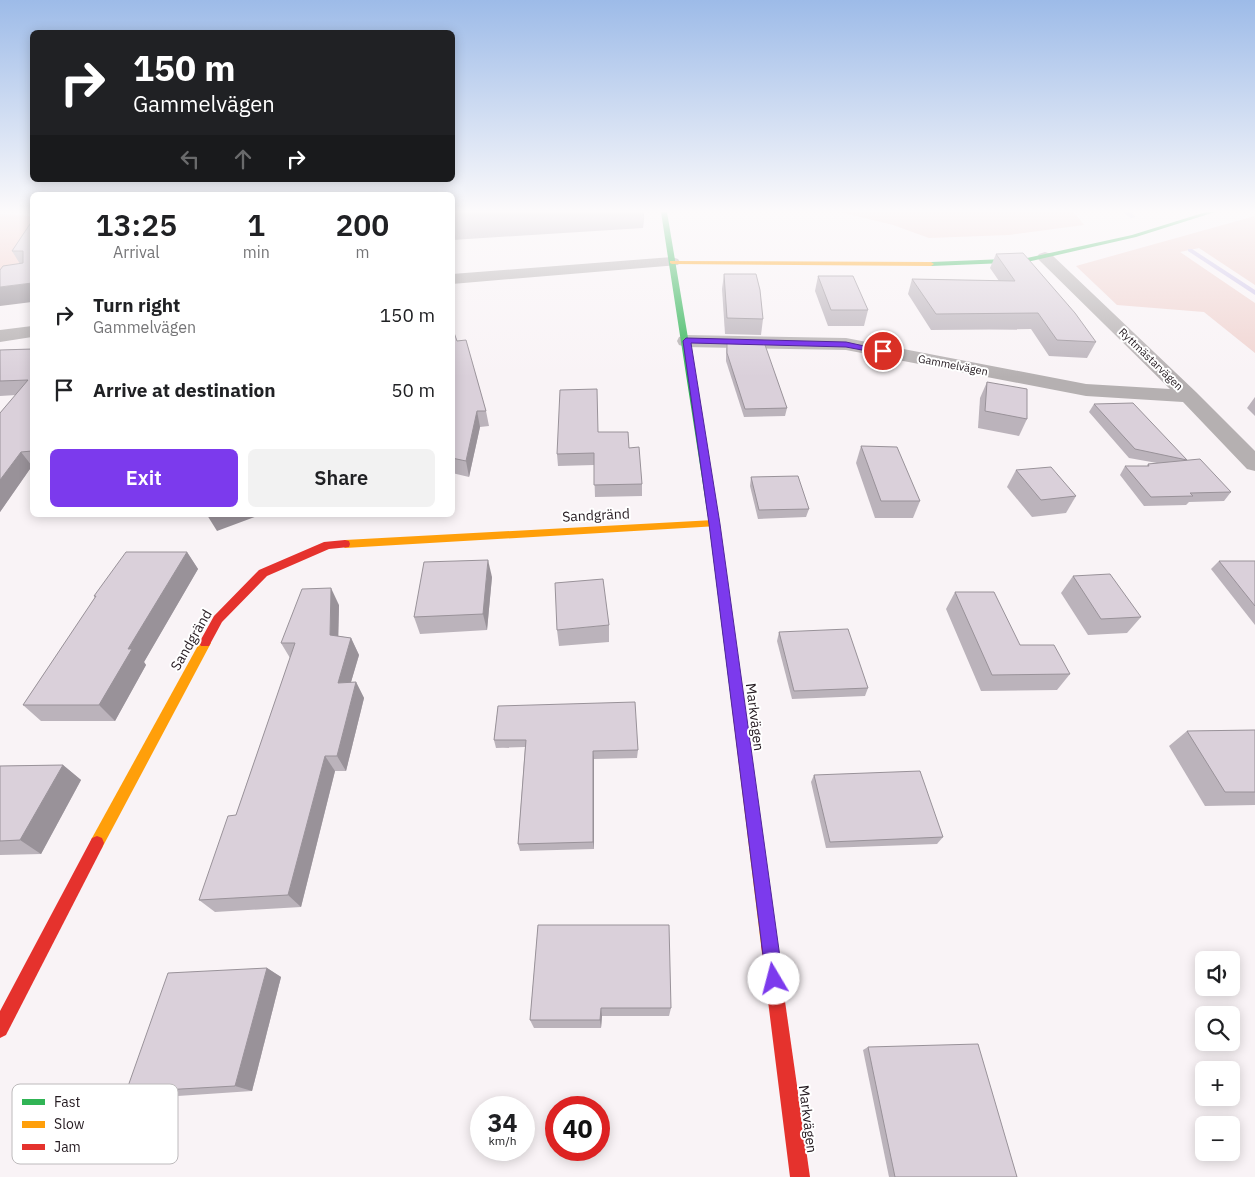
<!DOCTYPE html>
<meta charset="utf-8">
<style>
:root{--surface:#fff;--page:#f2f2f2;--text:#202124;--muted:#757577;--accent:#7c3aed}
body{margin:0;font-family:"IBM Plex Sans",sans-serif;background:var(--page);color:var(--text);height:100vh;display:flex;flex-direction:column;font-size:19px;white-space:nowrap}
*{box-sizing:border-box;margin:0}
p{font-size:16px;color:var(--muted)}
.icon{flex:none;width:28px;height:28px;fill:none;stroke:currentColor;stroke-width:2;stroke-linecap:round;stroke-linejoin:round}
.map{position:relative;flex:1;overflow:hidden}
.panel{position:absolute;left:30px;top:192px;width:425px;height:325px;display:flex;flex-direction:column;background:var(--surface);border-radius:8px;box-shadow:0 2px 12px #0003}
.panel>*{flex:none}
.hud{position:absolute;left:30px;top:30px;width:425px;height:152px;border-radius:8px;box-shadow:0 2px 12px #0003;background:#202124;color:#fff;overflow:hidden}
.buttons{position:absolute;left:1195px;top:951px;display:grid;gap:10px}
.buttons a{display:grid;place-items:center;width:45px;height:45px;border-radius:8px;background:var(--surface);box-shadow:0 2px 12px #0003;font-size:25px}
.speed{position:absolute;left:470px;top:1096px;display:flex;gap:10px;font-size:25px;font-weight:700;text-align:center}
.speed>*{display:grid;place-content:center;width:65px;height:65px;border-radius:50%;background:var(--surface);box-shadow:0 2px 12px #0003;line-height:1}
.speed small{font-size:12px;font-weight:400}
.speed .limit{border:8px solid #d22;background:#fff;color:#111}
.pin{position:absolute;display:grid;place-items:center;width:42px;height:42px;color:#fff;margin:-21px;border:2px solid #fff;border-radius:50%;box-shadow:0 1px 5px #0007}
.me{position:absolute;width:55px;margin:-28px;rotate:352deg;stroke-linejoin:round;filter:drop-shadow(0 0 4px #0008)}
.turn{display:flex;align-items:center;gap:18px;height:105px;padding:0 20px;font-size:22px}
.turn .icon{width:65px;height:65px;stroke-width:2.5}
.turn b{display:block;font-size:35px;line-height:42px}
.lanes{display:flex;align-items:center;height:48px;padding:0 20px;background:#0003;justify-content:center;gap:25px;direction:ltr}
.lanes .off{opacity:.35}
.eta{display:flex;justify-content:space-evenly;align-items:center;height:85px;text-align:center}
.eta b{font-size:30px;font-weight:600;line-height:35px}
.button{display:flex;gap:10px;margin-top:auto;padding:10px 20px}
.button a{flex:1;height:58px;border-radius:8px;background:var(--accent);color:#fff;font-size:20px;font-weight:600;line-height:58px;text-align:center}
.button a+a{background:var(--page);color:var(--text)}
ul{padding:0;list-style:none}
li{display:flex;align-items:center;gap:15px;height:75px;padding:0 20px}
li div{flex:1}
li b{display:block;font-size:19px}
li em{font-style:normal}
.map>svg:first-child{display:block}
.green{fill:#f0d3d0}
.forest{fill:#f1cdc9}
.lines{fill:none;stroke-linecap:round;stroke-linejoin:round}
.stream{fill:#cec5e9;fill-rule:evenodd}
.street{fill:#b5b0b1;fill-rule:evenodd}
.fast{fill:#30b455;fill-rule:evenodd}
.slow{fill:#ff9f0a;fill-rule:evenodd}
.jam{fill:#e5322d;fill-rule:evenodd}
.wall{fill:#bbb3bb}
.shaded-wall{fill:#999299}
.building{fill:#dad0da;stroke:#999299}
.route{fill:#7c3aed;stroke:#51269a}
.labels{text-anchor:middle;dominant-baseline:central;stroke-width:4;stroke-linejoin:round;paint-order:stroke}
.far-street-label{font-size:11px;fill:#23191f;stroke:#fff}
.street-label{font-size:14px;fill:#23191f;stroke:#fff}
.key{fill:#fff;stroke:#bdbabc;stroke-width:1}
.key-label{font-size:14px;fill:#23191f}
</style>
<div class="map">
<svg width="1255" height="1177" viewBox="0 0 1255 1177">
<rect width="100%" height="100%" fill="#f9f3f6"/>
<!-- green -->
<g class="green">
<polygon points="840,212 1074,212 1084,225 1009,235 929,238 893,225"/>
<polygon points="1255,216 1255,285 1199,248 1180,252 1255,303 1255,353 1204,312 1117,305 1076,266"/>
</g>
<!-- forest -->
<polygon class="forest" points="0,214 32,216 32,248 17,272 0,274"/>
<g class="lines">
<!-- stream -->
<g class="stream">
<polygon points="1123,212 1130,212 1136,217 1131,218"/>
<polygon points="1188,249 1192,249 1255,290 1255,295 1188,251"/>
</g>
<!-- street -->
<g class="street">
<polygon points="1045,252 1051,254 1196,392 1255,451 1255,471 1247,469 1183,402 1086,396 846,350 686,347 679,345 677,341 679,337 686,335 846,338 1086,384 1170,389 1039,260 1037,257 1039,254"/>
<polygon points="672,257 678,259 680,262 678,265 452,284 452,274"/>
<polygon points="32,326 32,337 0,342 0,330"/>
</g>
<!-- fast -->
<g class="fast">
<polygon points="661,212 667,212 719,524 743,700 742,704 737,705 732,704 731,700 709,524"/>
<polygon points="1206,212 1215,212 1136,237 1027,262 931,266 928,264 931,262 1027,258 1132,235"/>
</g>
<!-- slow -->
<g class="slow">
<polygon points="670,261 931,262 934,264 931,266 672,264 670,263"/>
<polygon points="714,520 719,524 718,526 345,548 340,544 345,540"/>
<polygon points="205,638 209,640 211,643 102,848 97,850 92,848 90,843 92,838 201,640"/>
<polygon points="737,695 742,696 743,700 777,945 775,951 769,953 763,951 761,945 731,700 732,696"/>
</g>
<!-- jam -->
<g class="jam">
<polygon points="345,540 349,541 350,544 349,547 329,549 267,576 222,622 209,646 201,646 199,643 214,616 259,570 324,542"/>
<polygon points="97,836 102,838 104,843 102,848 6,1035 0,1038 0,1011 92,838"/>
<polygon points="769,937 775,939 777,945 810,1177 790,1177 761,945 763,939"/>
</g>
</g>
<!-- wall -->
<g class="wall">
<polygon points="452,212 644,212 643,228 452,240"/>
<polygon points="32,221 32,302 20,264 12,251"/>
<polygon points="996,254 1096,342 1087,358 1049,356 1031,329 931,330 908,294 912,279 999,281 990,268"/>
<polygon points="724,274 763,319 761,335 725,334 722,289"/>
<polygon points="818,276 868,310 864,326 828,326 815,291"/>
<polygon points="452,327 457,341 486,411 489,426 480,427 469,477 452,473"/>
<polygon points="727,342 787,408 785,416 744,417 726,361 726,350"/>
<polygon points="32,349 32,466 0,512 0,413 16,395 0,396 0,350"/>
<polygon points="987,382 1027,419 1019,436 978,428 980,398"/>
<polygon points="1255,397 1255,416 1247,408"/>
<polygon points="1094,404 1187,460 1187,461 1231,492 1224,501 1189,502 1186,505 1144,506 1120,475 1125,466 1147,466 1148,464 1157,463 1129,458 1089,412"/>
<polygon points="598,432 629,448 642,484 642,496 595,497 594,465 558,466 557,454"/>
<polygon points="861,446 920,501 913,518 875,518 856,463"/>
<polygon points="1016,470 1076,496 1066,513 1032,517 1007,487"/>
<polygon points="751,477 809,509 806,517 758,519 750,486"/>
<polygon points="187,552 198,569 144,662 146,665 115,721 41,721 23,705 95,598 94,596"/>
<polygon points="1219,561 1255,561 1255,625 1211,569"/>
<polygon points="1073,576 1141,617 1127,633 1088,635 1061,593"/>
<polygon points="492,577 487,630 420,634 414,617"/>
<polygon points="955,592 1020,645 1070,674 1057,690 981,691 946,609"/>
<polygon points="339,605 338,636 351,638 359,655 351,682 356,682 364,698 346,771 335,771 301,907 215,912 199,900 236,815 290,658 281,643"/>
<polygon points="609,625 609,642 559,646 557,630"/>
<polygon points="779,632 868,688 865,696 792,699 777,641"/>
<polygon points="498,706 638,750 637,758 594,759 594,849 520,851 518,844 525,747 496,748 494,740"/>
<polygon points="1255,730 1255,805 1205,806 1169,746 1187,731"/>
<polygon points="63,765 81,780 41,854 0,855 0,766"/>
<polygon points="814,775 943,837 937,844 826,848 811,782"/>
<polygon points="538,925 671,1008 669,1016 602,1016 601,1028 534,1028 530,1020"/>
<polygon points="267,968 281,977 252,1091 148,1098 126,1092"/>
<polygon points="868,1047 1017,1177 889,1177 863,1050"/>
</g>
<!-- shaded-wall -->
<g class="shaded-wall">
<polygon points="643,212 644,212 643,228"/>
<polygon points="32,283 32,302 0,306 0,287"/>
<polygon points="477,411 480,427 469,477 466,461"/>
<polygon points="21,452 32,466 0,512 0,480"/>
<polygon points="207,515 260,515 217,531"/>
<polygon points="187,552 198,569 144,662 146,665 115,721 99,705 128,649"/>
<polygon points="488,560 492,577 487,630 483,614"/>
<polygon points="331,588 339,605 338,651 330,635"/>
<polygon points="351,638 359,655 346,699 338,683"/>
<polygon points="356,682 364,698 346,771 337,756"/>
<polygon points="593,751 594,759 594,849 593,842"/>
<polygon points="325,756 335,771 301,907 288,895"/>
<polygon points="63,765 81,780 41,854 20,840"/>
<polygon points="267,968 281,977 252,1091 235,1086"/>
<polygon points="601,1008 602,1016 601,1028 600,1020"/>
</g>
<!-- building -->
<g class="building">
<polygon points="32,221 32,283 0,287 0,270 3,266 23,263 23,251 12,251"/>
<polygon points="1023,253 1075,313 1096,342 1057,340 1038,313 936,314 912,279 1015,281 996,254"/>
<polygon points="724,274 756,274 760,290 763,319 727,318"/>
<polygon points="818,276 853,276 868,310 831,310"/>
<polygon points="452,327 457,341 466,340 486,411 477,411 466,461 452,458"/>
<polygon points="727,342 764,342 787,408 745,409 727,353"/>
<polygon points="32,349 32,451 21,452 0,480 0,413 28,380 0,381 0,350"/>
<polygon points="987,382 1027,389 1027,419 985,411"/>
<polygon points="597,389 598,432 628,432 629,448 639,447 642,484 594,485 594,453 557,454 560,390"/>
<polygon points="1133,403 1187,460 1135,449 1094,404"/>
<polygon points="861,446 897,447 920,501 881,501"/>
<polygon points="1200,459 1231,492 1190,493 1193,496 1151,497 1125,466 1149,466 1148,464"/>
<polygon points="1051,467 1076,496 1041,500 1016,470"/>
<polygon points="798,476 809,509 759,510 751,477"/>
<polygon points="126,552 187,552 128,649 132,649 99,705 23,705 96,596 94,596"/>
<polygon points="488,560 483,614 414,617 424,562"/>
<polygon points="1219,561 1255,561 1255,606"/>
<polygon points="1110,574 1141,617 1101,619 1073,576"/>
<polygon points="603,579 609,625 557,630 555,583"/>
<polygon points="331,588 330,635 351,638 338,683 356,682 337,756 325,756 288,895 199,900 228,816 236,815 295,643 281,643 302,589"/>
<polygon points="955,592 994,592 1020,645 1054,645 1070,674 992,675"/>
<polygon points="848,629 868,688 794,691 779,632"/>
<polygon points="635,702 638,750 593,751 593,842 518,844 526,740 494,740 498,706"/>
<polygon points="1255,730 1255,792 1225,792 1187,731"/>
<polygon points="63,765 20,840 0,841 0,766"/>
<polygon points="920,771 943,837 830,842 814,775"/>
<polygon points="538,925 669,925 671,1008 601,1008 600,1020 530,1020"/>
<polygon points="267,968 235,1086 126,1092 168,973"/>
<polygon points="978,1044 1017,1177 895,1177 868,1047"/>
</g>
<!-- sky -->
<linearGradient id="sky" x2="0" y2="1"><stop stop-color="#9dbbe8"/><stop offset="0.56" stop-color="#fcfafb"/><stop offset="1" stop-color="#fcfafb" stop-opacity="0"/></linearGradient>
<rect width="1255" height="377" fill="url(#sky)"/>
<!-- route -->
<polygon class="route" points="686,338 846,342 887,351 883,354 846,347 691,343 720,524 783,979 780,985 774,988 768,985 766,979 709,524 683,341"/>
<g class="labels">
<!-- far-street labels -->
<g class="far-street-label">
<text transform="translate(1151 359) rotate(44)">Ryttmästarvägen</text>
<text transform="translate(953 365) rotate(11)">Gammelvägen</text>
</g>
<!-- street labels -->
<g class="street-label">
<text transform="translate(596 515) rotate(-3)">Sandgränd</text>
<text transform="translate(191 640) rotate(-60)">Sandgränd</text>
<text transform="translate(755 717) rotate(83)">Markvägen</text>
<text transform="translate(808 1119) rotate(83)">Markvägen</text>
</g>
</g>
<!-- legend -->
<rect x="12" y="1084" width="166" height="80" rx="8" class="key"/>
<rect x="22" y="1099" width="23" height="6" fill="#30b455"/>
<rect x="22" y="1121" width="23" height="7" fill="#ff9f0a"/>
<rect x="22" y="1144" width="23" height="6" fill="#e5322d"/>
<g class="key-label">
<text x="54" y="1107">Fast</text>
<text x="54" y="1129">Slow</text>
<text x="54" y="1152">Jam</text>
</g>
</svg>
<div class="buttons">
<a><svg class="icon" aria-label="sound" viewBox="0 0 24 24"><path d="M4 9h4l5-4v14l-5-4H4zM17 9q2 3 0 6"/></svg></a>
<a><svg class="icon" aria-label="search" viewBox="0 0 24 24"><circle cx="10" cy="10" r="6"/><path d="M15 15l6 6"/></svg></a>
<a>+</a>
<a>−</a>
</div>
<div class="speed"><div>34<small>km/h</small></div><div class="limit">40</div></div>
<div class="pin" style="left:883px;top:351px;background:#d93025"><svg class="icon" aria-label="arrive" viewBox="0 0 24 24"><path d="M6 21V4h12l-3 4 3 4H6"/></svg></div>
<svg class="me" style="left:774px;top:979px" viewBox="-20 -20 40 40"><circle r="19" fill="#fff"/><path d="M0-13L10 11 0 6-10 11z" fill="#7c3aed"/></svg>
<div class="hud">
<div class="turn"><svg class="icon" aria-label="right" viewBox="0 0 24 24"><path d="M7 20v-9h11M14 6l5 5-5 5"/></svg><div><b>150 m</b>Gammelvägen</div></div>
<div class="lanes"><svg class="icon off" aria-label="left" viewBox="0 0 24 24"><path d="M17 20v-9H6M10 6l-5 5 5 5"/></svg><svg class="icon off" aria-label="ahead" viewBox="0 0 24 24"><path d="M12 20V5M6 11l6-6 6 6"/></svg><svg class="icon" aria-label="right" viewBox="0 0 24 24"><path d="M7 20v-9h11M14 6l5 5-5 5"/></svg></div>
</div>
<section class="panel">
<div class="eta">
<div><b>13:25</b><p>Arrival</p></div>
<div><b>1</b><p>min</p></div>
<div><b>200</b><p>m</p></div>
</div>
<ul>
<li><svg class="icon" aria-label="right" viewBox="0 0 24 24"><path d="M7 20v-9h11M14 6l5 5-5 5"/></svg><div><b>Turn right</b><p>Gammelvägen</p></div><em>150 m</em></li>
<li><svg class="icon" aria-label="arrive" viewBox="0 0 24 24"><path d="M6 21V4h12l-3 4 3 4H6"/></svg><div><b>Arrive at destination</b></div><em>50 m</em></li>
</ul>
<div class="button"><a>Exit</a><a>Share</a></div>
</section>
</div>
